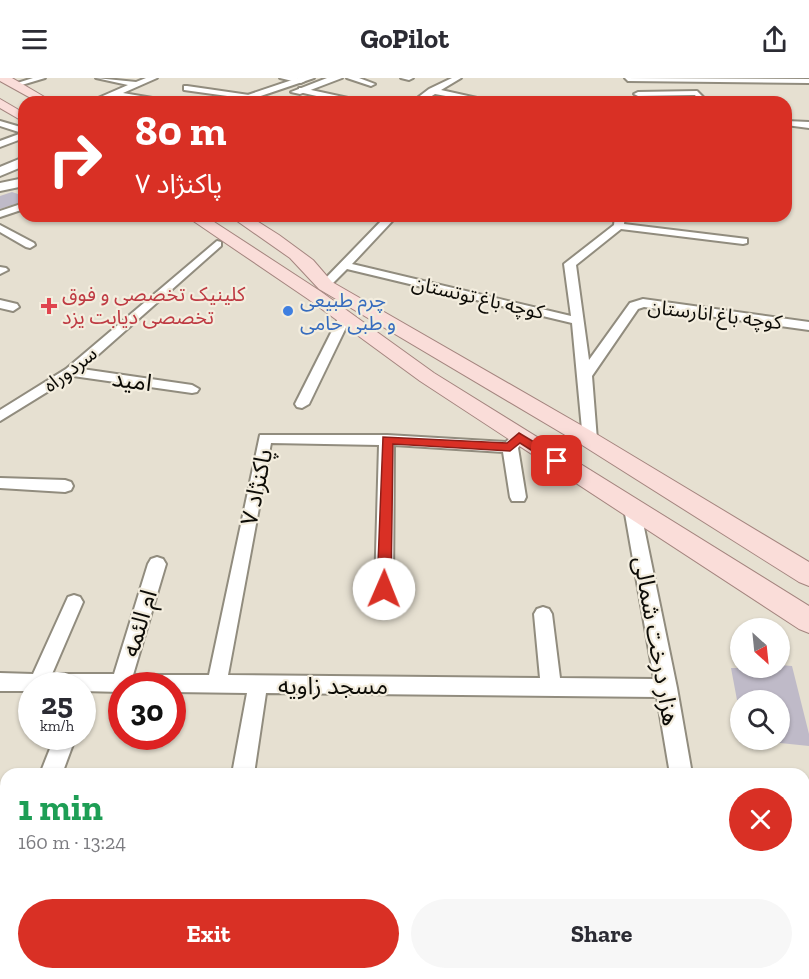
<!DOCTYPE html>
<meta charset="utf-8">
<style>
:root{--surface:#fff;--page:#f7f7f7;--text:#2b2b33;--muted:#7c7c81;--accent:#d93025}
body{margin:0;font-family:"Zilla Slab","Noto Sans Arabic",serif;background:var(--page);color:var(--text);height:100vh;display:flex;flex-direction:column;font-size:22px;white-space:nowrap}
*{box-sizing:border-box;margin:0}
p{font-size:20px;color:var(--muted)}
.icon{flex:none;width:33px;height:33px;fill:none;stroke:currentColor;stroke-width:2;stroke-linecap:round;stroke-linejoin:round}
.map{position:relative;flex:1;overflow:hidden}
.details{position:absolute;left:0px;top:690px;width:810px;height:212px;display:flex;flex-direction:column;background:var(--surface);border-radius:18px 18px 0 0;box-shadow:0 2px 4px #0004}
.details>*{flex:none}
.guide{position:absolute;left:18px;top:18px;width:774px;height:126px;border-radius:18px;box-shadow:0 2px 4px #0004;background:#d93025;color:#fff;overflow:hidden}
.needle{width:39px;rotate:153deg}
.fabs{position:absolute;left:730px;top:540px;display:grid;gap:12px}
.fabs a{display:grid;place-items:center;width:60px;height:60px;border-radius:50%;background:var(--surface);box-shadow:0 2px 4px #0004;font-size:30px}
.speed{position:absolute;left:18px;top:594px;display:flex;gap:12px;font-size:30px;font-weight:700;text-align:center}
.speed>*{display:grid;place-content:center;width:78px;height:78px;border-radius:50%;background:var(--surface);box-shadow:0 2px 4px #0004;line-height:1}
.speed small{font-size:15px;font-weight:400}
.speed .limit{border:9px solid #d22;background:#fff;color:#111}
.pin{position:absolute;display:grid;place-items:center;width:51px;height:51px;color:#fff;margin:-26px;border-radius:12px;box-shadow:0 3px 9px #0006}
.me{position:absolute;width:66px;margin:-33px;rotate:1deg;stroke-linejoin:round;filter:drop-shadow(0 0 4px #0008)}
.turn{display:flex;align-items:center;gap:21px;height:126px;padding:0 18px;font-size:27px}
.turn .icon{width:78px;height:78px;stroke-width:2.5}
.turn b{display:block;font-size:42px;line-height:51px}
.round{display:grid;place-items:center;flex:none;width:63px;height:63px;border-radius:32px;background:var(--page)}
.headline{display:flex;align-items:center;justify-content:space-between;height:102px;padding:0 18px}
h1{font-size:36px;font-weight:700;line-height:45px;color:#1e9e55}
.primary-button{display:flex;gap:12px;margin-top:auto;padding:12px 18px}
.primary-button a{flex:1;height:69px;border-radius:36px;background:var(--accent);color:#fff;font-size:24px;font-weight:700;line-height:69px;text-align:center}
.primary-button a+a{background:var(--page);color:var(--text)}
header{display:flex;justify-content:space-between;align-items:center;height:78px;padding:0 18px;background:var(--surface);font-size:27px;font-weight:700}
.map>svg:first-child{display:block}
.building{fill:#bfbac8}
.lines{fill:none;stroke-linecap:round;stroke-linejoin:round}
.street-casing{stroke:#918c7e;stroke-width:4}
.secondary-casing{stroke:#918c7e;stroke-width:4}
.primary-casing{stroke:#a4857f;stroke-width:2}
.street{fill:#fff;fill-rule:evenodd}
.secondary{fill:#fff;fill-rule:evenodd}
.primary{fill:#faddd9;fill-rule:evenodd}
.route{fill:#d93025;stroke:#8d1f18;stroke-width:1.5}
.health-dot{fill:#e0444e;stroke:#f3edde;stroke-width:2}
.shop-dot{fill:#3f7fe0;stroke:#f3edde;stroke-width:2}
.labels{text-anchor:middle;dominant-baseline:central;stroke-width:4.5;stroke-linejoin:round;paint-order:stroke}
.far-health-label{font-size:20px;fill:#be3a42;stroke:#f3edde;text-anchor:start}
.far-street-label{font-size:20px;fill:#0d0c07;stroke:#f3edde}
.far-shop-label{font-size:20px;fill:#366cbe;stroke:#f3edde;text-anchor:start}
.street-label{font-size:24px;fill:#0d0c07;stroke:#f3edde}
</style>
<header><svg class="icon" aria-label="menu" viewBox="0 0 24 24"><path d="M4 6h16M4 12h16M4 18h16"/></svg>GoPilot<svg class="icon" aria-label="share" viewBox="0 0 24 24"><path d="M12 15V3M7 8l5-5 5 5M5 13v7h14v-7"/></svg></header>
<div class="map">
<svg width="809" height="901" viewBox="0 0 809 901">
<rect width="100%" height="100%" fill="#e6e0d1"/>
<!-- building -->
<g class="building">
<polygon points="12,114 24,118 24,123 0,131 0,118"/>
<polygon points="780,587 792,588 809,656 809,668 780,665 780,622 737,622 731,590 780,590"/>
</g>
<g class="lines">
<defs>
<g id="street">
<polygon points="33,0 45,0 15,9 11,7"/>
<path d="M96,0L136,4L146,0H157L123,15L176,24C156,24 137,19 117,18C108,18 99,24 89,24L128,7Z"/>
<polygon points="280,0 297,0 305,3 301,5"/>
<polygon points="347,0 359,0 375,6 371,8"/>
<polygon points="401,0 413,0 409,2"/>
<polygon points="452,0 461,0 441,12 495,24 478,24 435,16 422,24 412,24 429,11"/>
<polygon points="625,0 809,1 809,5 628,3"/>
<polygon points="187,8 249,17 253,19 249,21 184,12 184,8"/>
<polygon points="302,10 348,20 349,22 343,24 299,14 299,10"/>
<polygon points="697,13 708,24 700,24 695,17 638,18 634,16 638,14"/>
<polygon points="0,43 24,50 24,60 0,69 0,63 22,55 0,48"/>
<polygon points="786,43 809,44 809,50 786,47"/>
<polygon points="24,125 24,131 0,139 0,133"/>
<polygon points="386,138 397,138 352,186 571,238 564,186 614,147 615,138 625,138 624,146 747,161 747,165 743,166 621,151 576,187 589,282 630,225 643,221 809,244 809,252 644,229 638,231 592,298 597,362 590,367 583,362 572,245 347,191 329,209 321,209 321,205"/>
<polygon points="0,147 34,165 35,167 30,170 26,169 0,154"/>
<polygon points="217,163 221,164 221,168 82,291 192,307 199,311 197,314 192,315 73,298 0,343 0,332 66,291"/>
<polygon points="0,189 6,190 8,192 0,196"/>
<polygon points="0,222 17,226 19,229 13,233 0,230"/>
<polygon points="345,235 351,239 309,326 302,330 297,329 295,326 339,239"/>
<polygon points="519,354 526,359 518,370 526,419 524,423 512,423 510,419 503,374 394,367 393,511 390,516 384,518 378,516 375,511 379,367 271,365 228,597 540,600 534,536 537,531 543,529 549,531 552,536 560,600 654,601 624,430 626,426 638,426 640,430 677,610 692,696 670,696 657,619 266,615 254,696 232,696 247,615 172,614 172,608 122,608 122,614 82,613 82,608 32,608 32,613 0,613 0,595 33,596 68,519 74,517 80,519 83,524 52,596 114,596 148,486 151,481 157,479 163,481 166,486 133,597 209,597 260,357 387,357 506,364 514,356"/>
<polygon points="0,400 65,402 71,404 73,408 71,412 65,414 0,410"/>
<polygon points="55,658 76,658 62,696 40,696"/>
<rect x="804" y="725" width="5" height="22"/>
<polygon points="164,896 187,896 189,899 188,901 162,901"/>
<polygon points="701,896 727,896 728,901 702,901"/>
</g>
<g id="secondary">
<polygon points="298,0 314,0 243,24 227,24"/>
<polygon points="327,0 342,0 300,16 291,14"/>
<polygon points="24,79 24,88 0,98 0,89"/>
<polygon points="24,100 24,108 0,113 0,105"/>
</g>
<g id="primary">
<polygon points="0,0 12,0 53,24 38,24 0,3"/>
<polygon points="0,21 24,35 24,44 0,30"/>
<polygon points="186,138 205,138 320,213 434,295 809,528 809,555 799,551 420,303 308,221"/>
<polygon points="230,138 249,138 279,157 313,182 332,204 598,357 809,484 809,508 799,504 582,367 319,211 290,180"/>
</g>
</defs>
<!-- street casing -->
<use href="#street" class="street-casing"/>
<!-- secondary casing -->
<use href="#secondary" class="secondary-casing"/>
<!-- primary casing -->
<use href="#primary" class="primary-casing"/>
<!-- street -->
<use href="#street" class="street"/>
<!-- secondary -->
<use href="#secondary" class="secondary"/>
<!-- primary -->
<use href="#primary" class="primary"/>
</g>
<!-- route -->
<polygon class="route" points="519,355 561,380 563,383 561,386 553,386 520,365 510,373 393,366 391,511 389,515 379,515 377,511 383,359 507,365"/>
<!-- markers -->
<path class="health-dot" d="M46 219h6v6h6v6h-6v6h-6v-6h-6v-6h6z"/>
<circle class="shop-dot" cx="288" cy="233" r="6"/>
<g class="labels">
<!-- far-health labels -->
<g class="far-health-label">
<text x="62" y="216">کلینیک تخصصی و فوق<tspan x="62" dy="23">تخصصی دیابت یزد</tspan></text>
</g>
<!-- far-street labels -->
<g class="far-street-label">
<text transform="translate(478 219) rotate(13)">کوچه باغ توتستان</text>
<text transform="translate(715 236) rotate(7)">کوچه باغ انارستان</text>
<text transform="translate(70 291) rotate(-37)">سردوراه</text>
</g>
<!-- far-shop labels -->
<g class="far-shop-label">
<text x="300" y="222">چرم طبیعی<tspan x="300" dy="23">و طبی حامی</tspan></text>
</g>
<!-- street labels -->
<g class="street-label">
<text transform="translate(132 302) rotate(8)">امید</text>
<text transform="translate(256 409) rotate(-78)">پاکنژاد ۷</text>
<text transform="translate(139 545) rotate(-73)">ام الئمه</text>
<text transform="translate(657 563) rotate(80)">هزار درخت شمالی</text>
<text x="333" y="607">مسجد زاویه</text>
</g>
</g>
</svg>
<div class="fabs">
<a><svg class="needle" viewBox="-14 -14 28 28"><path d="M0-13l5 13h-10z" fill="#e53935"/><path d="M0 13l5-13h-10z" fill="#7c7c81"/></svg></a>
<a><svg class="icon" aria-label="search" viewBox="0 0 24 24"><circle cx="10" cy="10" r="6"/><path d="M15 15l6 6"/></svg></a>
</div>
<div class="speed"><div>25<small>km/h</small></div><div class="limit">30</div></div>
<div class="pin" style="left:557px;top:383px;background:#d93025"><svg class="icon" aria-label="arrive" viewBox="0 0 24 24"><path d="M6 21V4h12l-3 4 3 4H6"/></svg></div>
<svg class="me" style="left:384px;top:511px" viewBox="-20 -20 40 40"><circle r="19" fill="#fff"/><path d="M0-13L10 11 0 6-10 11z" fill="#d93025"/></svg>
<div class="guide">
<div class="turn"><svg class="icon" aria-label="right" viewBox="0 0 24 24"><path d="M7 20v-9h11M14 6l5 5-5 5"/></svg><div><b>80 m</b>پاکنژاد ۷</div></div>
</div>
<section class="details">
<div class="headline"><div><h1>1 min</h1><p>160 m · 13:24</p></div><a class="round" style="background:#d93025;color:#fff"><svg class="icon" aria-label="close" viewBox="0 0 24 24"><path d="M6 6l12 12M18 6L6 18"/></svg></a></div>
<div class="primary-button"><a>Exit</a><a>Share</a></div>
</section>
</div>
